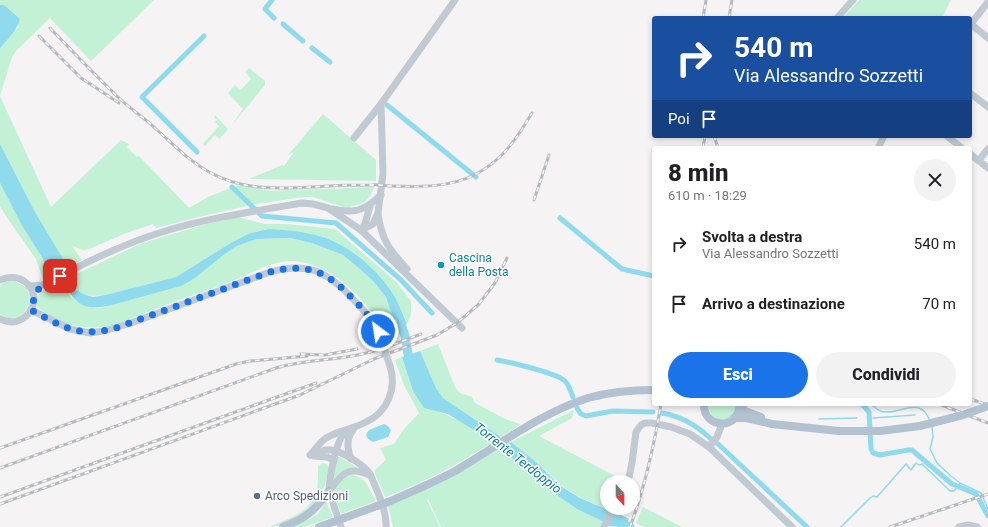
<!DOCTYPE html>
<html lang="it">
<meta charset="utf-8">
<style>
:root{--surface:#fff;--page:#f2f2f2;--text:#202124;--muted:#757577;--accent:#1a73e8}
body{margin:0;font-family:Roboto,sans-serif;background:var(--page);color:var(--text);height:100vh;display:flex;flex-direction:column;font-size:15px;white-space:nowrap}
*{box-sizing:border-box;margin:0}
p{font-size:13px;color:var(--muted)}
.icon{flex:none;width:22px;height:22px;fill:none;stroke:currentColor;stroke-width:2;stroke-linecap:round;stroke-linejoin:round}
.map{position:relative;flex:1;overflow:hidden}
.sheet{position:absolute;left:652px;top:146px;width:320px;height:260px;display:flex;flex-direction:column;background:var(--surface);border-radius:4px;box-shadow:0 2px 6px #0003}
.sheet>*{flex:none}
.hud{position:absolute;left:652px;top:16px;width:320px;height:122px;border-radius:4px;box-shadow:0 2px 6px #0003;background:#1a4fa0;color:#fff;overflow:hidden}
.needle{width:26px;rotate:159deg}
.controls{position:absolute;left:600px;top:475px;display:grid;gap:8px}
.controls a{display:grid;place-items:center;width:40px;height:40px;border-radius:50%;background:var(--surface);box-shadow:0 2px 6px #0003;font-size:20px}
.pin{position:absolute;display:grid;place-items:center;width:34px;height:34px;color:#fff;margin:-17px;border-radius:8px;box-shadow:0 2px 6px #0006}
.me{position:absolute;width:44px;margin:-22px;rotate:329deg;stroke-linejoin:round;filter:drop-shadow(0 0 3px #0008)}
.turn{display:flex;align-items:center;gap:14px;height:84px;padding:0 16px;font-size:18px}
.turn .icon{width:52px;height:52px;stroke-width:2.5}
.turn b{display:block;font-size:28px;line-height:34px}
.then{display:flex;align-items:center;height:38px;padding:0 16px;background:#0003;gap:8px;font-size:15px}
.round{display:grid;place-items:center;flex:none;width:42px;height:42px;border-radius:21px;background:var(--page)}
.summary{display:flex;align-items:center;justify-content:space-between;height:68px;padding:0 16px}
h1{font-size:24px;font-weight:800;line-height:30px}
.button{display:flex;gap:8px;margin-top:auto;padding:8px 16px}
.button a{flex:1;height:46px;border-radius:24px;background:var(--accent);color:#fff;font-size:16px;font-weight:800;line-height:46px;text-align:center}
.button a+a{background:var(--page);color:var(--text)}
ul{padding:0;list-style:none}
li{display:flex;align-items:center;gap:12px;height:60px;padding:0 16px}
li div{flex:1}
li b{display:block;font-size:15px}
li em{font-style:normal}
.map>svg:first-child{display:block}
.green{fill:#c3f1d5}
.water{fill:#90daee}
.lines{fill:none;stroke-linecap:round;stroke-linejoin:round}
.stream{stroke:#90daee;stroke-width:1.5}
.canal{stroke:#90daee;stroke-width:5}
.river{stroke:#90daee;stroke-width:9}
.minor{stroke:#c1cad2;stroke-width:7}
.major{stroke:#b3c2d1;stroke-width:8}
.rail-casing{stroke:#b5b8bd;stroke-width:3}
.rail{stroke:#fff;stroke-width:1.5;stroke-dasharray:4.5;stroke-linecap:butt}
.minor-bridge{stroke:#c1cad2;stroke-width:7}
.major-bridge{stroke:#b3c2d1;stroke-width:8}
.route{stroke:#1a73e8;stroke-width:7;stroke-dasharray:0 12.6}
.culture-dot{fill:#0f9aa8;stroke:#fff;stroke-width:1.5}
.service-dot{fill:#5c6f8a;stroke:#fff;stroke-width:1.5}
.labels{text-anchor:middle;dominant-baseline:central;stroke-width:3;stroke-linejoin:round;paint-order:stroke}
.culture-label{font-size:12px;fill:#0d838f;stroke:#fff;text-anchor:start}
.service-label{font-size:12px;fill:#4e5e75;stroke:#fff;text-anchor:start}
.water-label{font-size:13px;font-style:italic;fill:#0c7c9b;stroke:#fff}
</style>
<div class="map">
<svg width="988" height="527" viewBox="0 0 988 527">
<rect width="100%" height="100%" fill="#f5f3f3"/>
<!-- green -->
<g class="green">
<polygon points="0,0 154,0 91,61 50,18 16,51 12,57 0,96 0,49 10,35 18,27 4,5 0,5"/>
<polygon points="859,0 951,0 942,18 843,18"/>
<polygon points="249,68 265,81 265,85 232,125 243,109 228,93 235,85 241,90 251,79 245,72"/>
<path d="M0,96L51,207L121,140L129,144L127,147L137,157L139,156L189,208L208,197L238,185L271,191L374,187C370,199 364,205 351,206L349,209L313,197H303L251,205L194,218L156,228L153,224L126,233L89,249L83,250L72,246L82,260L68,267L35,212L0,144Z"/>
<polygon points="323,114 376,160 376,181 249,179 282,165 284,166 294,152 288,155"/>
<polygon points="215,115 228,129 220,139 215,135 205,146 203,144 219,126 215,122 217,120 214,117"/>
<polygon points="0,183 21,224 53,275 43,279 36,259 8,219 0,206"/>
<path d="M237,217L265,224H286L335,229L396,282L411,301V314L407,324L398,303L390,290L375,272L365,262L291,231L229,244L176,277L105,295C96,296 82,297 76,290C73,287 71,281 70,277L140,244L199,226Z"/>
<path d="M290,238L312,243L343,255L360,269L374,282L386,297L396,327L384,332C377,316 365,303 353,291C337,275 315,262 292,261C274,260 252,273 235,280C210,290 183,298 158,308C144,313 118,325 104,327C83,329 57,324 41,310C25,296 53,285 63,281L71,297L89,307L99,308L108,306L138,297L222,256L237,246L257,239Z"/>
<path d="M11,281C46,286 25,332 0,314V285L5,282Z"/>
<polygon points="438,344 455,387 460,393 472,397 475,403 505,419 520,424 519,426 501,437 443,398 436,388 420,351"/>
<path d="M402,357L413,391L437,411L458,420L493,442C459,464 423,483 385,497L374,471L386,460L380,448L394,444L404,429L419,413L404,385L395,360Z"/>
<path d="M708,404H736C737,424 709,427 708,404Z"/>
<polygon points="574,410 572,418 539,436 617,477 621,482 607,482 607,508 611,508 610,511 579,497 559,484 536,462 511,442"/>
<polygon points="500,448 558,496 577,509 604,522 602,527 441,527 428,499 427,500 440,527 393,527 388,505"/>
<polygon points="337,457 340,457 358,468 343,471 334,479 332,479"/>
<path d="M322,463L327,464L329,468C326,479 324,492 318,501C310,513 283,527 269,527C286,519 311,513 317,491C318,484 318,475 318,467Z"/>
<path d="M351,475C366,476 369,489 376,501L341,514L334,492L335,487L347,476Z"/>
<polygon points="326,501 333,517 304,527 292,527 307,520 318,514"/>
<polygon points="643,507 682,527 644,527 636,523"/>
</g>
<!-- water -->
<g class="water">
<path d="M0,5H4L20,19C17,31 7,39 0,49Z"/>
<polygon points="0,144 35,212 68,267 53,275 21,224 0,183"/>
<path d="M269,229C284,230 300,231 315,235C345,242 374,266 391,291C398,301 402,313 407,324L396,327L386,297L374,282L360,269L343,255L312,243L290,238L257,239L237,246L222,256L195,278L181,286L108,306C82,311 74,302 63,281L70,277L76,290L83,294L93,297L105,295L176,277L229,244L248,234Z"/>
<polygon points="420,351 436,388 443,398 501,437 493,442 448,414 424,408 413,391 402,357"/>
<polygon points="384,424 388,426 391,430 388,437 373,442 368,439 366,435 369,430"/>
<polygon points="511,442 536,462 559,485 580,498 610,511 604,522 577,509 558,496 500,448"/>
<polygon points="615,512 629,519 625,527 607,526"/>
</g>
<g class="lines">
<!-- stream -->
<g class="stream">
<path d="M871,404C875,408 880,412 885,412C903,413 921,396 930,421"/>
<polyline points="873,418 915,415"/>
<polyline points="819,419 857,418"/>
<polyline points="932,427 933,437 930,449 937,463 951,476 960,483 981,493 988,509"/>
<polyline points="841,527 870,498 873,496 877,497 906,464 911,470 916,463 919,465 922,464 950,491 954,491 960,483"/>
</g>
<!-- canal -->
<g class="canal">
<polyline points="272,0 265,9 274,18"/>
<polyline points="283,24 303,41"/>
<polyline points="312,48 330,62"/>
<polyline points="387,105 476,177"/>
<polyline points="197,152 142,97 204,36"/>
<polyline points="232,187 262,216 336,223 401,280 432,313"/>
<polyline points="560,218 622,269 654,276"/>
<path d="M497,360C509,362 557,373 565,381C569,385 571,392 573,397"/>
<polyline points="862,404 869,412 871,449 873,453 880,455 908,450 912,450 952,484 976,494 988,516"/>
<polyline points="577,408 581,414 586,416 613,411 653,412"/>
<path d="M662,413C681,416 696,425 710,438"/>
<polyline points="718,444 807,527"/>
</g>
<!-- river -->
<g class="river">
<polyline points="398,315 405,336 410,366"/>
<polyline points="615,520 630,527"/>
</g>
<!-- minor -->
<g class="minor">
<polyline points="837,18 853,0"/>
<polyline points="971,24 988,38"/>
<polyline points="970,25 988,2"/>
<polyline points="970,93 988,107"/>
<polyline points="947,136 962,148"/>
<polyline points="354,138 381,104"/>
<polyline points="878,148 884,136"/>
<polyline points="970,154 988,168"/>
<polyline points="979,160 988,149"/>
<path d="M332,209C354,214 364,211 381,195"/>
<path d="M378,214C382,241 389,249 407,269"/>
<polyline points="361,230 373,224 378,213 383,174 381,104 455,0"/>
<polyline points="361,230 365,224 370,206"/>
<path d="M0,280C8,277 16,276 24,281C47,297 26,332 0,319"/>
<path d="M29,286L42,285C81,265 120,245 162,232C208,218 255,211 302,203L313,204L328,208L361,230L462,328"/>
<path d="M31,310L70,329L90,333L104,331L131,323L270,272C308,261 328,272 353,299C363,309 371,318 378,331"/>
<polyline points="709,447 717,437 722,424"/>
<path d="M310,455C318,447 320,440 332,435C343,430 355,428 366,422C388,412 397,388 390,366"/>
<path d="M311,455C316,454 321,451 326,450C338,448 363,464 370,474"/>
<polyline points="314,456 327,457 334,460"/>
<path d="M351,459C347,448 346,439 353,430"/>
<polyline points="628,482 632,463 636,432 641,425 645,423 652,423 671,427 690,434 709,447 792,527"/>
<path d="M329,491C329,479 336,443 343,435C345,433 347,432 349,431"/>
<path d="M341,527L329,491C342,473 349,465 371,476C377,490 387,512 386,527"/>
<polyline points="604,527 614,508"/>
<polyline points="959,527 968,525 977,527"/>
</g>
<!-- major -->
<g class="major">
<path d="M704,404C703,430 741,430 739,404"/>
<polyline points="740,404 745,411 761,417"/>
<polyline points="734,418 746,418 772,424 839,431 880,431 920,426"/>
<path d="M388,502C411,492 435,482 457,470C499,445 541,413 588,398C609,392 632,390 654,390"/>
<polyline points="344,518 377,506"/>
<path d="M283,527C306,518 315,511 329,491"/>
<polyline points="319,527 333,522"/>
</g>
<defs>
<g id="rail">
<polyline points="703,18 706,0"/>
<polyline points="729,18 732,0"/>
<path d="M50,28C73,52 96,76 120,99C132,110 146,119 157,130C175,146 190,162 211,173C247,193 290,188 330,186C344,185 358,185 372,185C378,184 384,186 390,186C418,187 450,188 476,174C503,160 517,138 532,113"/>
<polyline points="39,36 81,78 119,103"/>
<polyline points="714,136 718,148"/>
<polyline points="703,148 705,136"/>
<polyline points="534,200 549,155"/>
<polyline points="301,354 325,355 357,349"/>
<polyline points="970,399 988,405"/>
<polyline points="939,404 988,423"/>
<polyline points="0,448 236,364 250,361 307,356"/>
<path d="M0,468L276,368C306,359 333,361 362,354C382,350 402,341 421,334"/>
<polyline points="0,497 316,383"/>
<polyline points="0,504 300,395 374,359 437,335 457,323 478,305 495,283 507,258"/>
<path d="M630,527C645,487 654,446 661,404"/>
<polyline points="890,527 988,494"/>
</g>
</defs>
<!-- rail casing -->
<use href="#rail" class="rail-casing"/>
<!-- rail -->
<use href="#rail" class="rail"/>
<!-- minor-bridge -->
<polyline class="minor-bridge" points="378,331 390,366"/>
<!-- major-bridge -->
<g class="major-bridge">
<polyline points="920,426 963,415 988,406"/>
<polyline points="377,506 388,502"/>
<polyline points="333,522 344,518"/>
</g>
</g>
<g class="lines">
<!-- route -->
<path class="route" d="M60,276C51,281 36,286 34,298C33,302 33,306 31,310C62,327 80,338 116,328L270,272C307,262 328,272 353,299C363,309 371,318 378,331"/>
</g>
<!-- markers -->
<circle class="culture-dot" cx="441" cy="265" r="4"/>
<circle class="service-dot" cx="257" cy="496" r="4"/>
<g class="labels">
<!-- culture labels -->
<g class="culture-label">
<text x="449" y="258">Cascina<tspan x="449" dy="14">della Posta</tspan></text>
</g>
<!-- service labels -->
<g class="service-label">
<text x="265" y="496">Arco Spedizioni</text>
</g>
<!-- water labels -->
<g class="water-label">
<text transform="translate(518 458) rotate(38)">Torrente Terdoppio</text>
</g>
</g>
</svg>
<div class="controls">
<a><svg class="needle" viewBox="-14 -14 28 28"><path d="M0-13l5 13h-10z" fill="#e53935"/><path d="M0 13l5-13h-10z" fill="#757577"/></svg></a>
</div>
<div class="pin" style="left:60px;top:276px;background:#d93025"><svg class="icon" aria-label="arrive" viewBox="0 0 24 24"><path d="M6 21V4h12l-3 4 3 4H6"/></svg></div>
<svg class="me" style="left:378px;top:331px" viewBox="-20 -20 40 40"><circle r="17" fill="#1a73e8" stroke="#fff" stroke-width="3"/><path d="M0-11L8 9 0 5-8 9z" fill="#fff"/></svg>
<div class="hud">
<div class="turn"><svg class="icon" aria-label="right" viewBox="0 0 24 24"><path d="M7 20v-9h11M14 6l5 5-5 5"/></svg><div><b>540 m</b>Via Alessandro Sozzetti</div></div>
<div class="then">Poi<svg class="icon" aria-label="arrive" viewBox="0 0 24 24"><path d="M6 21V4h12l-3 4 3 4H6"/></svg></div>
</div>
<section class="sheet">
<div class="summary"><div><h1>8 min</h1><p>610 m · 18:29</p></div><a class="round"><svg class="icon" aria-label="close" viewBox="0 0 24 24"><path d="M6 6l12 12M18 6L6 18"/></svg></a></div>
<ul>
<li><svg class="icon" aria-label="right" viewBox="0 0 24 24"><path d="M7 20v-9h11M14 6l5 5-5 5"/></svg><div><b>Svolta a destra</b><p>Via Alessandro Sozzetti</p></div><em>540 m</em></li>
<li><svg class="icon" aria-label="arrive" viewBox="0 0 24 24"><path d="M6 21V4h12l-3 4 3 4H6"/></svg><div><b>Arrivo a destinazione</b></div><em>70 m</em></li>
</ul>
<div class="button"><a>Esci</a><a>Condividi</a></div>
</section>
</div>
